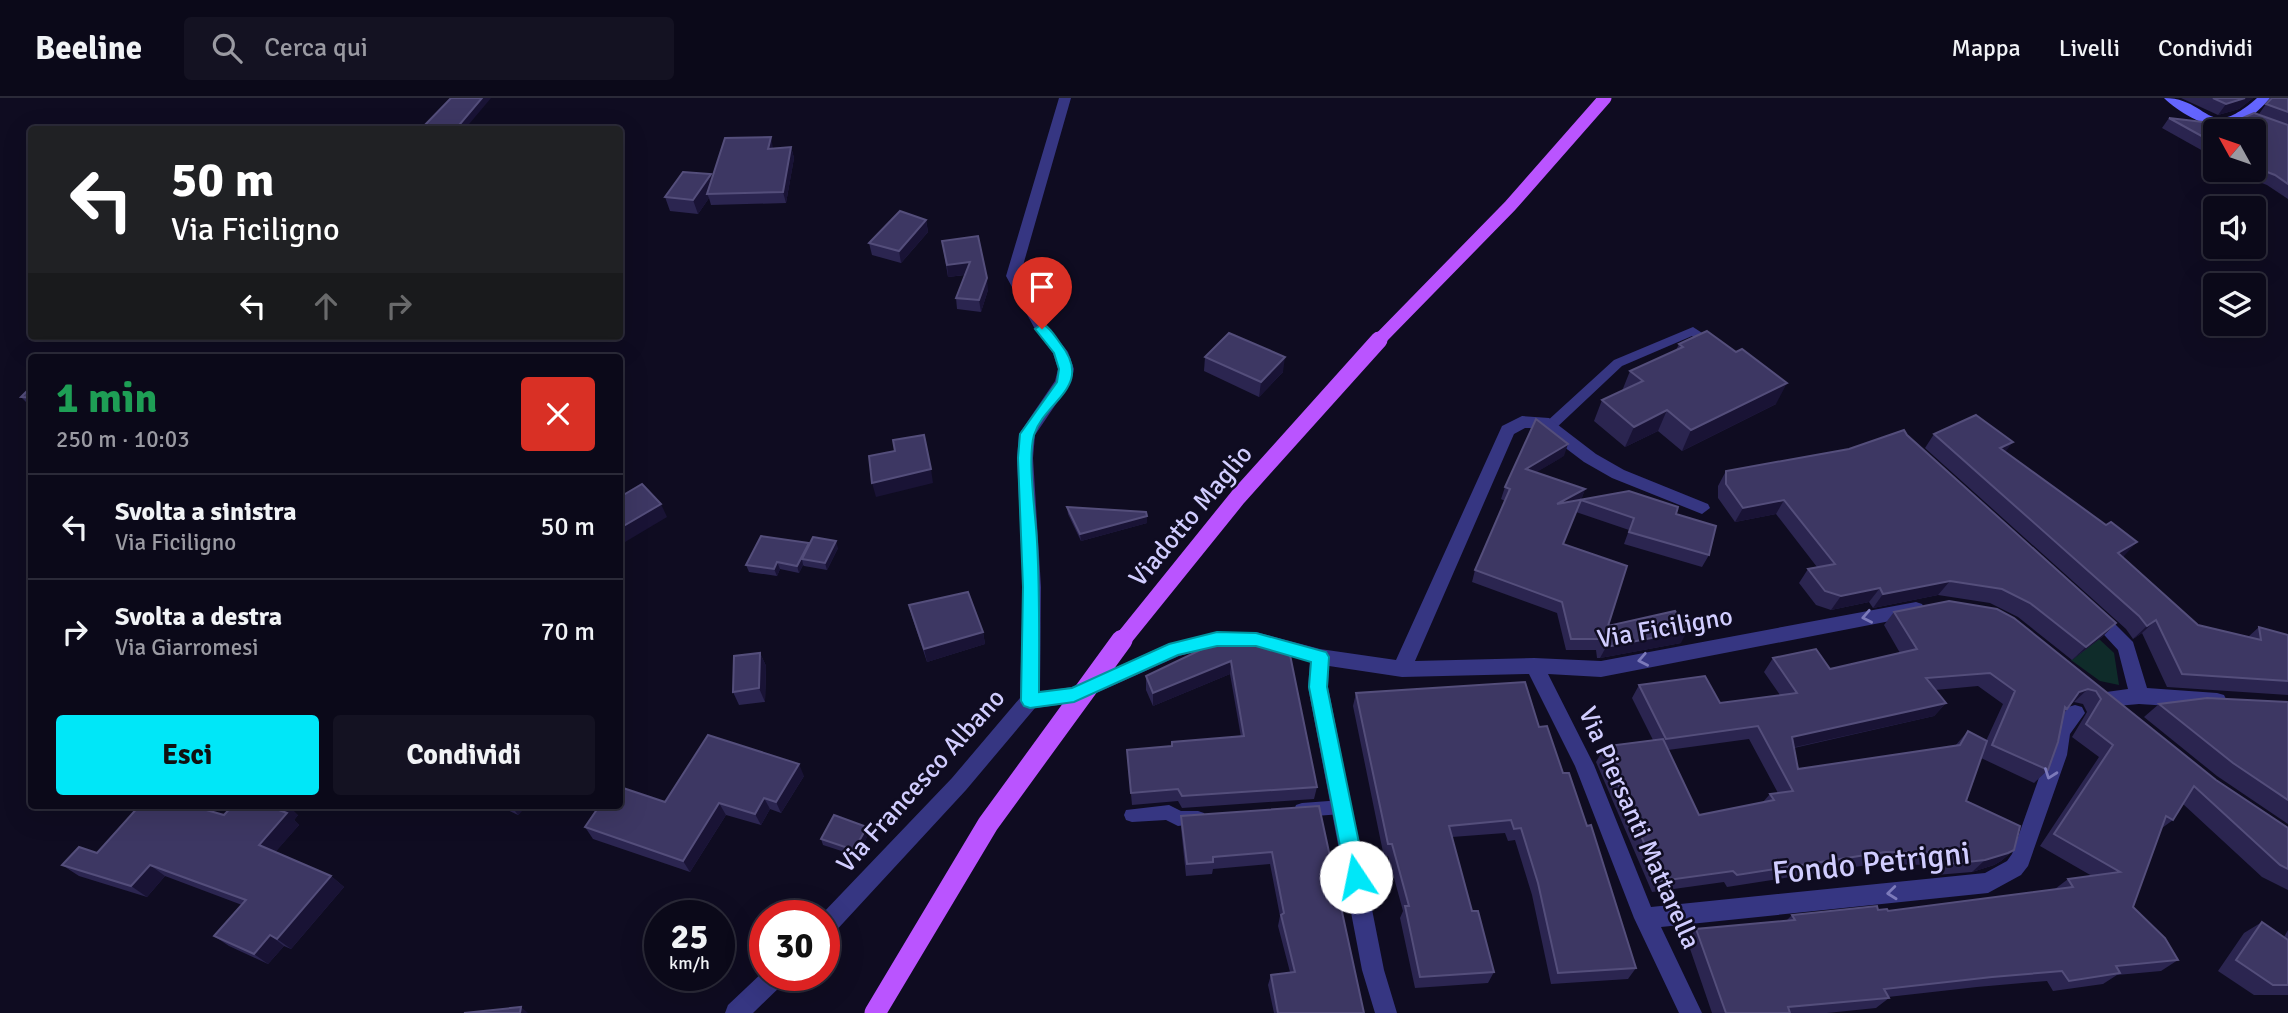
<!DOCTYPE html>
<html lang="it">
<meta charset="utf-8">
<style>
:root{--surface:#0b0919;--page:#141222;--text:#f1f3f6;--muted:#9a9aa2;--line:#2b2a38;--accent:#00e7f8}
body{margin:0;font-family:Signika,sans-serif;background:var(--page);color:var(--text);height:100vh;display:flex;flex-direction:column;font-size:26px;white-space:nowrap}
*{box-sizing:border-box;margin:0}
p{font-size:23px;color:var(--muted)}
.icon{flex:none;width:38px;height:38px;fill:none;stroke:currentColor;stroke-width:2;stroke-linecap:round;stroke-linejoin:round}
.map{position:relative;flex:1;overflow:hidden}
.sheet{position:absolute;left:28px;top:256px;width:595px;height:455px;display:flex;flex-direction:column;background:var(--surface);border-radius:7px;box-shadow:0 7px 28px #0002,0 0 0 2px var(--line)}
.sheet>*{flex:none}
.top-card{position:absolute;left:28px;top:28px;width:595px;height:214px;border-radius:7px;box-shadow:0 7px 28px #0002,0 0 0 2px var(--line);background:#202124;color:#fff;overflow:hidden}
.needle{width:46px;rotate:310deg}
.buttons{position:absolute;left:2203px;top:21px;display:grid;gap:14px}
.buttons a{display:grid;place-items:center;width:63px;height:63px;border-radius:7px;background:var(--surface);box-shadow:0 7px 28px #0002,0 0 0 2px var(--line);font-size:35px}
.speed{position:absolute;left:644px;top:802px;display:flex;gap:14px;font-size:35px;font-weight:700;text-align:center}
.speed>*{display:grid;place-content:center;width:91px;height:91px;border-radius:50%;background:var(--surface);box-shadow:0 7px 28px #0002,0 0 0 2px var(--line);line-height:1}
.speed small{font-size:18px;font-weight:400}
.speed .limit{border:10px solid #d22;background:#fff;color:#111}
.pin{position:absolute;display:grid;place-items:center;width:60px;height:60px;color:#fff;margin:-72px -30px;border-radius:50% 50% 50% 0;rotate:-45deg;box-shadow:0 0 7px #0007}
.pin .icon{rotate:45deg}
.me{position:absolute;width:77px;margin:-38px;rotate:349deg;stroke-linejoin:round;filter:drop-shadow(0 0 5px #0008)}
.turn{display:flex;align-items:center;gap:24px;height:147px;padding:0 28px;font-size:32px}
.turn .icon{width:91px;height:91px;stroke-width:2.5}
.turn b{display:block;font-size:49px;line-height:60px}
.lanes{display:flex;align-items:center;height:66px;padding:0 28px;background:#0003;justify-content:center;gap:35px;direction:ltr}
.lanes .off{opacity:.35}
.round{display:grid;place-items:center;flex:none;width:74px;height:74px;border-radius:7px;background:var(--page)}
.headline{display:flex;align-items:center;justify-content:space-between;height:119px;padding:0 28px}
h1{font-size:42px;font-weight:700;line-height:52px;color:#1e9e55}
.primary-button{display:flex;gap:14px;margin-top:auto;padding:14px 28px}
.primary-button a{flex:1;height:80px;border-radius:7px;background:var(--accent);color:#111;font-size:28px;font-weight:700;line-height:80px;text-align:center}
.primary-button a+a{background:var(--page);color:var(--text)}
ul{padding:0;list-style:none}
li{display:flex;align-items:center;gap:21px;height:105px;padding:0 28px;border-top:2px solid var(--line)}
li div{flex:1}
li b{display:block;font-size:26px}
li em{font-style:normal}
header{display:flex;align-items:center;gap:42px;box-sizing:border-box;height:98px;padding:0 35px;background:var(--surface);border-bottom:2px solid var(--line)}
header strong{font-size:33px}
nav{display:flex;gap:38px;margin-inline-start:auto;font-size:24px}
.search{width:490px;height:63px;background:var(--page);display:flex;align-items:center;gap:18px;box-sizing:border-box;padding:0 24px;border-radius:7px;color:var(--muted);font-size:26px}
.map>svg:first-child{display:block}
.green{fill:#0f2c2a}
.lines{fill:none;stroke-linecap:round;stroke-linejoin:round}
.lane{fill:#363682;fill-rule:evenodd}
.street{fill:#363682;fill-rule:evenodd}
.secondary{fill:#6465ff;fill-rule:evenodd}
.primary-bridge-far2{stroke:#ba54ff;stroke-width:13}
.primary-bridge-far1{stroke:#ba54ff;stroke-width:17}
.primary-bridge{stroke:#ba54ff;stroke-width:21}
.wall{fill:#2b2550;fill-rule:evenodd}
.shaded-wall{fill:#191335}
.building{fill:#3d3763;stroke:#544e7b;stroke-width:2}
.oneway{stroke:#7c7aba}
.route{fill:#00e7f8;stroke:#0096a1;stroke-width:2}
.labels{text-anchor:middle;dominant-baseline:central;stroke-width:5;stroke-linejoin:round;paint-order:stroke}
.street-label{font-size:26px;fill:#d1cdff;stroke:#0f0c21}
.near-street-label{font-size:32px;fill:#d1cdff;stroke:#0f0c21}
</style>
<header>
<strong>Beeline</strong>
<div class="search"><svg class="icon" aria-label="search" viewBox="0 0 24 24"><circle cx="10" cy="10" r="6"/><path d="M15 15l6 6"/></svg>Cerca qui</div>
<nav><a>Mappa</a><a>Livelli</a><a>Condividi</a></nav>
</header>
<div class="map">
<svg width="2288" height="915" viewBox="0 0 2288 915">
<rect width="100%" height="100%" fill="#0f0c21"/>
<!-- green -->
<polygon class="green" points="2099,541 2114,555 2119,587 2100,583 2071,562"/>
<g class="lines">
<!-- lane -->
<g class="lane">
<polygon points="1693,229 1716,244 1718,247 1716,250 1708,250 1692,238 1622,268 1555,331 1545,331 1544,328 1545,325 1614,262"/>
<polygon points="1342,702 1348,704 1350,709 1348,714 1342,716 1302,719 1296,717 1294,712 1296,707 1302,705"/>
<polygon points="1169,707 1181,713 1198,713 1204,715 1206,720 1204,725 1178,728 1166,722 1132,724 1126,722 1124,717 1126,712"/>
</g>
<!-- street -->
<g class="street">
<polygon points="1059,0 1071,0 1020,178 1048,229 1068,254 1074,271 1071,284 1035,337 1033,360 1041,489 1040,594 1072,589 1168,546 1217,534 1256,534 1320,551 1396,562 1502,328 1522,318 1549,320 1596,356 1624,372 1708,406 1710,410 1702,416 1612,380 1584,364 1539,330 1525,330 1514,336 1415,563 1534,560 1601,563 1916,504 1922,506 1925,511 1922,516 1916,518 1601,579 1548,576 1594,667 1651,809 1985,775 2007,763 2012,756 2047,657 2051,633 2068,609 2075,607 2082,609 2085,615 2070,636 2067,657 2028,768 2021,777 1988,795 1661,829 1702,915 1679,915 1634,820 1575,668 1529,576 1402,579 1329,568 1328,589 1384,872 1397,915 1375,915 1362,872 1308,589 1310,564 1256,548 1217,548 1179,558 1074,605 1035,610 966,692 832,837 824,840 824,817 821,817 952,680 1020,600 1023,489 1017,360 1019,336 1055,283 1058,271 1053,255 1035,231 1006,178"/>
<polygon points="2093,508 2099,510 2133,544 2147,590 2217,595 2224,597 2227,603 2224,609 2217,611 2139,606 2106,609 2099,607 2096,601 2099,595 2128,591 2118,552 2084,515 2087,510"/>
<polygon points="765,872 765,877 787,877 784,885 753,915 725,915 728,907"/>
</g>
<!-- secondary -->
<path class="secondary" d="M2164,0C2210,0 2206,45 2257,0H2270C2260,12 2241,30 2224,30C2204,29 2177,13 2164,0Z"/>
<!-- primary-bridge-far2 -->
<polyline class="primary-bridge-far2" points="1377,244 1510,108 1605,0"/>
<!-- primary-bridge-far1 -->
<polyline class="primary-bridge-far1" points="1121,544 1238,399 1379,242"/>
<!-- primary-bridge -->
<polyline class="primary-bridge" points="875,915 988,726 1122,542"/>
</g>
<!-- wall -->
<g class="wall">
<polygon points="2181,0 2253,0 2239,11 2218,17"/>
<polygon points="2288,0 2288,101 2267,87 2227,72 2254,72 2254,33 2216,33 2216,61 2212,58 2162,30 2169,20 2215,25 2218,20 2282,25 2259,16 2266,6"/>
<polygon points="791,49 794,60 786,105 711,107 709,100 698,116 670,113 665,99 711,76 712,81 773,50"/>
<polygon points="926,122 928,134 901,165 872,157 869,145"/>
<polygon points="942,143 988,192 981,214 957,211 956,200 965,177 948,179"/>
<polygon points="1679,246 1776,306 1682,353 1658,333 1625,349 1594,323 1602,302 1622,293 1630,273 1676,252"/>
<polygon points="1205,259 1283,274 1259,299 1204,273"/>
<polygon points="32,288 32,310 21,299"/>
<polygon points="1934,336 2005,354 2124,458 2123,459 2198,527 2248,539 2259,529 2288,537 2288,597 2167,589 2142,535 2133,541 2126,531 1925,350"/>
<polygon points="1907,337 2116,525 2102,539 2072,562 2018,519 1990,505 1938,497 1873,510 1869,504 1831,512 1816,507 1799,485 1808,471 1817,469 1776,416 1735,424 1718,400 1718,388 1726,373 1849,351"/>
<polygon points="1564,358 1536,374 1585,391 1581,402 1676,416 1709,457 1702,469 1624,446 1629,432 1576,414 1563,446 1608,528 1681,545 1600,560 1597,560 1596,552 1566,552 1557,515 1472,484 1475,472 1505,403 1501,401 1505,389"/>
<polygon points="1067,409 1147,425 1081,443 1068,416"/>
<polygon points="838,450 827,472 804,468 803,467 799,475 780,471 777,478 749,474 746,467"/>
<polygon points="909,507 983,534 985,546 927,564 912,519"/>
<path d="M1997,511L2216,682L2288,730V792L2262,779L2183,706L2173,722L2162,730L2133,809L2178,862L2161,873L2117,877L2103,886L2053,893L2047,883L1977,889L1888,899L1889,900L1876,910L1827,915H1712L1687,842L1696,831L1786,823L1792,817L1878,812L1888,813L2055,791L2068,781L2092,778L2040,748L2099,659L2072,639L2087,614L2083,606L2074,604L2072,605L2064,615L2048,672L2034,685L1981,660L1966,703L2014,752L2001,763L1994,767L1972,774L1936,777L1931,767L1874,766L1727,789L1724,784L1652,794L1596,664L1603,652L1605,651L1608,648L1653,642L1632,600L1639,587L1720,605L1780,597L1764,574L1773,560L1830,571L1900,555L1884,527L1894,514ZM1978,588L2003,606L1986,643L1968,633L1955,648L1798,671L1794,650L1934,618L1946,605L1935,592ZM1749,641L1778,695L1770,696L1763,704L1699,717L1668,652Z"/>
<polygon points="1221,542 1317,689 1314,701 1182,710 1178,703 1132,707 1127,652 1172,648 1241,639 1230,576 1153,608 1146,592 1146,578"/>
<polygon points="760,555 766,568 765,604 739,607 733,594"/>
<polygon points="1356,595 1539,629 1563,675 1636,870 1628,881 1551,886 1532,797 1515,742 1508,743 1505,735 1452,739 1472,813 1494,874 1488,885 1415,890 1400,820 1403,813 1388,758 1384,759 1353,608"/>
<polygon points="2288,604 2288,726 2217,678 2144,619 2159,606"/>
<polygon points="804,678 781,715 770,711 761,727 726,717 690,774 593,741 585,729 665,704"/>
<polygon points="497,707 527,707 518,717"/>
<polygon points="1319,708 1364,915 1274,915 1268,887 1271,877 1290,874 1278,828 1280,818 1270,766 1213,771 1212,776 1186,778 1181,730 1181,718"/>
<polygon points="224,717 298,717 294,722 299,727 275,754 331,778 344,789 291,851 284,848 268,866 229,848 214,838 242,807 165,778 147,799 79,778 62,767"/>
<polygon points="869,735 857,758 823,747 821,741"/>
<polygon points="2262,824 2284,839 2288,832 2288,897 2254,897 2218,873 2244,835"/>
</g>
<!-- shaded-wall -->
<g class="shaded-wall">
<polygon points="482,0 491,0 464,32 455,32"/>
<polygon points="2245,0 2253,0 2239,11 2218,17 2226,6"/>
<polygon points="771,39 773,50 770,62 768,51"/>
<polygon points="791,49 794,60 786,105 783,94"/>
<polygon points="711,76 715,90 707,96 709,100 698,116 693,102"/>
<polygon points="926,122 928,134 901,165 899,153"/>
<polygon points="970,164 971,176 948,179 947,167"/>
<polygon points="987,180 988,192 981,214 979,202"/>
<polygon points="424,238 435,238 426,241"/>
<polygon points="1285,259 1283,274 1259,299 1261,284"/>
<polygon points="1787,285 1776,306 1682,353 1691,332"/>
<polygon points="1667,312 1658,333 1625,349 1634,329"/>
<polygon points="2013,344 2002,358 2000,350"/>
<polygon points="1568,346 1564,358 1522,383 1526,371"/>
<polygon points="931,371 933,385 876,399 872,385"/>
<polygon points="1585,391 1581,403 1557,406"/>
<polygon points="1784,402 1776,416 1735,424 1743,410"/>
<polygon points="661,406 667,419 620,447 620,430"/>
<polygon points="1147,418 1147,425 1081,443 1080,436"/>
<polygon points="836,443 838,450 827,472 825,465"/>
<polygon points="2137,444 2124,458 2105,468 2118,455"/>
<polygon points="809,445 802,461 803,467 799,475 797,468"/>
<polygon points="777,464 780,471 777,478 774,471"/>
<polygon points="1950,483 1938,497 1873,510 1883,496"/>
<polygon points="1880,490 1869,504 1831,512 1841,498"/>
<polygon points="2156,522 2142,535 2133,541 2147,528"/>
<polygon points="2116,525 2102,539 2072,562 2086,549"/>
<polygon points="1687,533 1681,545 1600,560 1606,549"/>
<polygon points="983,534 985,546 927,564 924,551"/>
<polygon points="760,555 766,568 765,604 759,590"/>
<polygon points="1231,563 1230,576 1153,608 1153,595"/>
<polygon points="2088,591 2074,604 2066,607 2079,594"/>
<polygon points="1946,605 1934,618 1782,652 1792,639"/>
<polygon points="799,666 804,678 781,715 776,704"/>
<polygon points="764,700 770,711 761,727 755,716"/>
<polygon points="719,705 726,717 690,774 683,763"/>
<polygon points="284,707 288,707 298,717 294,722 299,727 272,758 259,747 279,712"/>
<polygon points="514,707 527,707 518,717 512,709"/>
<polygon points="867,729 869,735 857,758 854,752"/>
<polygon points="2014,752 2001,763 1994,767 1972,774 1985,762"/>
<polygon points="150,767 165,778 147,799 131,788"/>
<polygon points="331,778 344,789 291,851 277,841"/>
<polygon points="270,837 284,848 268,866 254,856"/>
<polygon points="521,909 528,915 520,915"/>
</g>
<!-- building -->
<g class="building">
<polygon points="451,0 482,0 455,32 420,32"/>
<polygon points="2213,0 2245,0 2226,6"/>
<polygon points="2272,0 2288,0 2288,14 2266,6"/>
<polygon points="2254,15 2288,27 2288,86 2275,77 2254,69 2254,33 2216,33 2216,46 2169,20 2229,27 2218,20 2238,22"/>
<polygon points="771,39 768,51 791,49 783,94 707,96 725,40"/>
<polygon points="683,74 711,76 693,102 665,99"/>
<polygon points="900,113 926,122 899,153 869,145"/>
<polygon points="978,138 987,180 979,202 956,200 970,164 947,167 942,143"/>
<polygon points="1707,233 1736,254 1742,251 1787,285 1691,332 1667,312 1634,329 1602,302 1643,283 1630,273 1683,249 1679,246"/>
<polygon points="1229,235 1285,259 1261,284 1205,259"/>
<polygon points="32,288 32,300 21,299"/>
<polygon points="1976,317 2013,344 2000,350 2106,427 2111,424 2137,444 2118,455 2198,527 2261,542 2259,529 2288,537 2288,583 2182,576 2156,522 2147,528 2139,518 1934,336"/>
<polygon points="1536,321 1568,346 1526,371 1585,391 1557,406 1629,393 1678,409 1676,416 1716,428 1709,457 1629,434 1634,420 1581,402 1563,446 1627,468 1608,528 1675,513 1687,533 1606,549 1603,549 1601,541 1571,541 1562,504 1475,472 1510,391 1505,389"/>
<polygon points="1904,332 1907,337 2116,525 2086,549 2030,505 2002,491 1950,483 1883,496 1880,490 1841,498 1825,493 1808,471 1835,466 1784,402 1743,410 1726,386 1726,373 1849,351"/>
<polygon points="924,337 931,371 872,385 869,358 895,353 893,342"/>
<polygon points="642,386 661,406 620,430 620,399"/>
<polygon points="1067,409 1146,414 1147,418 1080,436"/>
<polygon points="761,438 809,445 797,468 777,464 774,471 746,467"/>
<polygon points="813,439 836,443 825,465 802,461"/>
<polygon points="968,494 983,534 924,551 909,507"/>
<polygon points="1949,503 1997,511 2014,520 2216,682 2288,730 2288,771 2280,767 2194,688 2173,722 2166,718 2133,809 2165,840 2178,862 2116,868 2120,875 2069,883 2062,873 1992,879 1884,891 1889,900 1788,909 1790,915 1726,915 1696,831 1795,822 1792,817 1877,808 1878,812 1887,811 1888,813 2073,789 2068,781 2120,774 2054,736 2113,647 2086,626 2101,601 2096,593 2088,591 2079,594 2067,611 2065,609 2058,644 2048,672 1992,647 2015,593 1990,575 1926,580 1946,605 1792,639 1798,671 1960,647 1968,633 1987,643 1966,703 2020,728 2014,752 2008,755 1985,762 1949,766 1944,755 1885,754 1737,777 1733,773 1661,783 1603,652 1609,651 1608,648 1663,641 1699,717 1774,702 1770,696 1793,693 1758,628 1666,641 1639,587 1705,578 1720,605 1797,595 1773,560 1816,551 1830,571 1917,551 1894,514"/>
<polygon points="1221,542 1288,547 1317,689 1182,698 1178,691 1131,695 1127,652 1172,648 1172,644 1244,638 1231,563 1153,595 1146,578"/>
<polygon points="760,555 759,590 733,594 734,558"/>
<polygon points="1525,584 1539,629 1547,628 1563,675 1569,675 1587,728 1591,727 1636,870 1558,875 1538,785 1521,730 1514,731 1511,722 1449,728 1472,813 1478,813 1494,874 1420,879 1405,808 1409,808 1392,746 1388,746 1356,595"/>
<polygon points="2207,600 2288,604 2288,702 2233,665 2159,606"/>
<polygon points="708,637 799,666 776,704 764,700 755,716 719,705 683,763 585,729 600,707 620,707 620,689 665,704"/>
<polygon points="140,707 189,707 224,717 233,707 284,707 279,712 287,715 259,747 331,778 277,841 270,837 254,856 214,838 246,802 150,767 131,788 62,767 79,749 97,755"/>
<polygon points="1319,708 1364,915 1278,915 1271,877 1295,874 1281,817 1284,815 1272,754 1213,759 1213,764 1187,766 1181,718"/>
<polygon points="834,717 867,729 854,752 821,741"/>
<polygon points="2262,824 2288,842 2288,887 2273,887 2236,862"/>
<polygon points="521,909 520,915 464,915"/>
</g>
<!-- one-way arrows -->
<defs><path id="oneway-chevron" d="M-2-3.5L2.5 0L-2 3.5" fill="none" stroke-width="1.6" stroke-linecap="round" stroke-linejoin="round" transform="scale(1.75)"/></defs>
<g class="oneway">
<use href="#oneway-chevron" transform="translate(1867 519) rotate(169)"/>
<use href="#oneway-chevron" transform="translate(1643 562) rotate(169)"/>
<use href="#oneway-chevron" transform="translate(2050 676) rotate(110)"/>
<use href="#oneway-chevron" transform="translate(1892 795) rotate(174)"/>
</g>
<!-- route -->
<path class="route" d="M1042,226C1050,229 1055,238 1060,245C1095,289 1045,302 1034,337C1027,362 1036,418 1037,444C1040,495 1039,544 1039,594L1072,590L1169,546L1217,534L1256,535L1326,554L1329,559L1327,589L1366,779L1363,785L1356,788L1349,785L1346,779L1309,589L1311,564L1256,548H1217L1178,557L1074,604L1030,610L1024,608L1021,603L1023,489L1018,360L1020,336L1057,284L1059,271L1054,255L1035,231Z"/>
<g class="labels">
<!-- street labels -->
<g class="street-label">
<text transform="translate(1191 418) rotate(-50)">Viadotto Maglio</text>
<text transform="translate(1665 530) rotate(-10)">Via Ficiligno</text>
<text transform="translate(921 683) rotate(-48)">Via Francesco Albano</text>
<text transform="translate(1639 730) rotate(66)">Via Piersanti Mattarella</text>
</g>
<!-- near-street labels -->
<g class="near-street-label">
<text transform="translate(1871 765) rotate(-6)">Fondo Petrigni</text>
</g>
</g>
</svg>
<div class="buttons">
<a><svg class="needle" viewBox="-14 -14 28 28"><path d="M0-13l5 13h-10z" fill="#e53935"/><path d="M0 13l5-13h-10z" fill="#9a9aa2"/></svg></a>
<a><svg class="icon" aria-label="sound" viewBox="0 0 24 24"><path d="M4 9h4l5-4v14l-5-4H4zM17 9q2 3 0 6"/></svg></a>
<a><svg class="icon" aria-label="layers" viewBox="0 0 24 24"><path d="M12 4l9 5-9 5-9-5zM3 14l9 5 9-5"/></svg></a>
</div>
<div class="speed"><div>25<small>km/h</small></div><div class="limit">30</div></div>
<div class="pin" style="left:1042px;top:231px;background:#d93025"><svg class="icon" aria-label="arrive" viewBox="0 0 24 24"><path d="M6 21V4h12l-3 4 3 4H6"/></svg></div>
<svg class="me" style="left:1356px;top:779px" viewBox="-20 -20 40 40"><circle r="19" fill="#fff"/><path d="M0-13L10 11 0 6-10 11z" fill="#00e7f8"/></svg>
<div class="top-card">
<div class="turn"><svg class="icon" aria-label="left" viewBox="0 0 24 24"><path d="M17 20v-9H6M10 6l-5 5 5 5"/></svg><div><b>50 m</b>Via Ficiligno</div></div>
<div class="lanes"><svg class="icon" aria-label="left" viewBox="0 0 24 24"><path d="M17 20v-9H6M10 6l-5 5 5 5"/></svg><svg class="icon off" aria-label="ahead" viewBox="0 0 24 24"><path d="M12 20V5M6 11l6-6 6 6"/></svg><svg class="icon off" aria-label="right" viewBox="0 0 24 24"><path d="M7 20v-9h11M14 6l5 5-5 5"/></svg></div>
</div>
<section class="sheet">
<div class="headline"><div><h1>1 min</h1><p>250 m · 10:03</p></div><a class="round" style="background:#d93025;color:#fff"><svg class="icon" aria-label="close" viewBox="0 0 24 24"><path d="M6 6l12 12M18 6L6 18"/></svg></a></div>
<ul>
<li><svg class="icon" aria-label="left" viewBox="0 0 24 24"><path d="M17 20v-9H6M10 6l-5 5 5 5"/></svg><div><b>Svolta a sinistra</b><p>Via Ficiligno</p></div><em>50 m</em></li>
<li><svg class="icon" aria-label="right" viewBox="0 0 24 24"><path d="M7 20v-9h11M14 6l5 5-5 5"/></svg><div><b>Svolta a destra</b><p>Via Giarromesi</p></div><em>70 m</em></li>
</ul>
<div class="primary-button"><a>Esci</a><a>Condividi</a></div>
</section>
</div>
